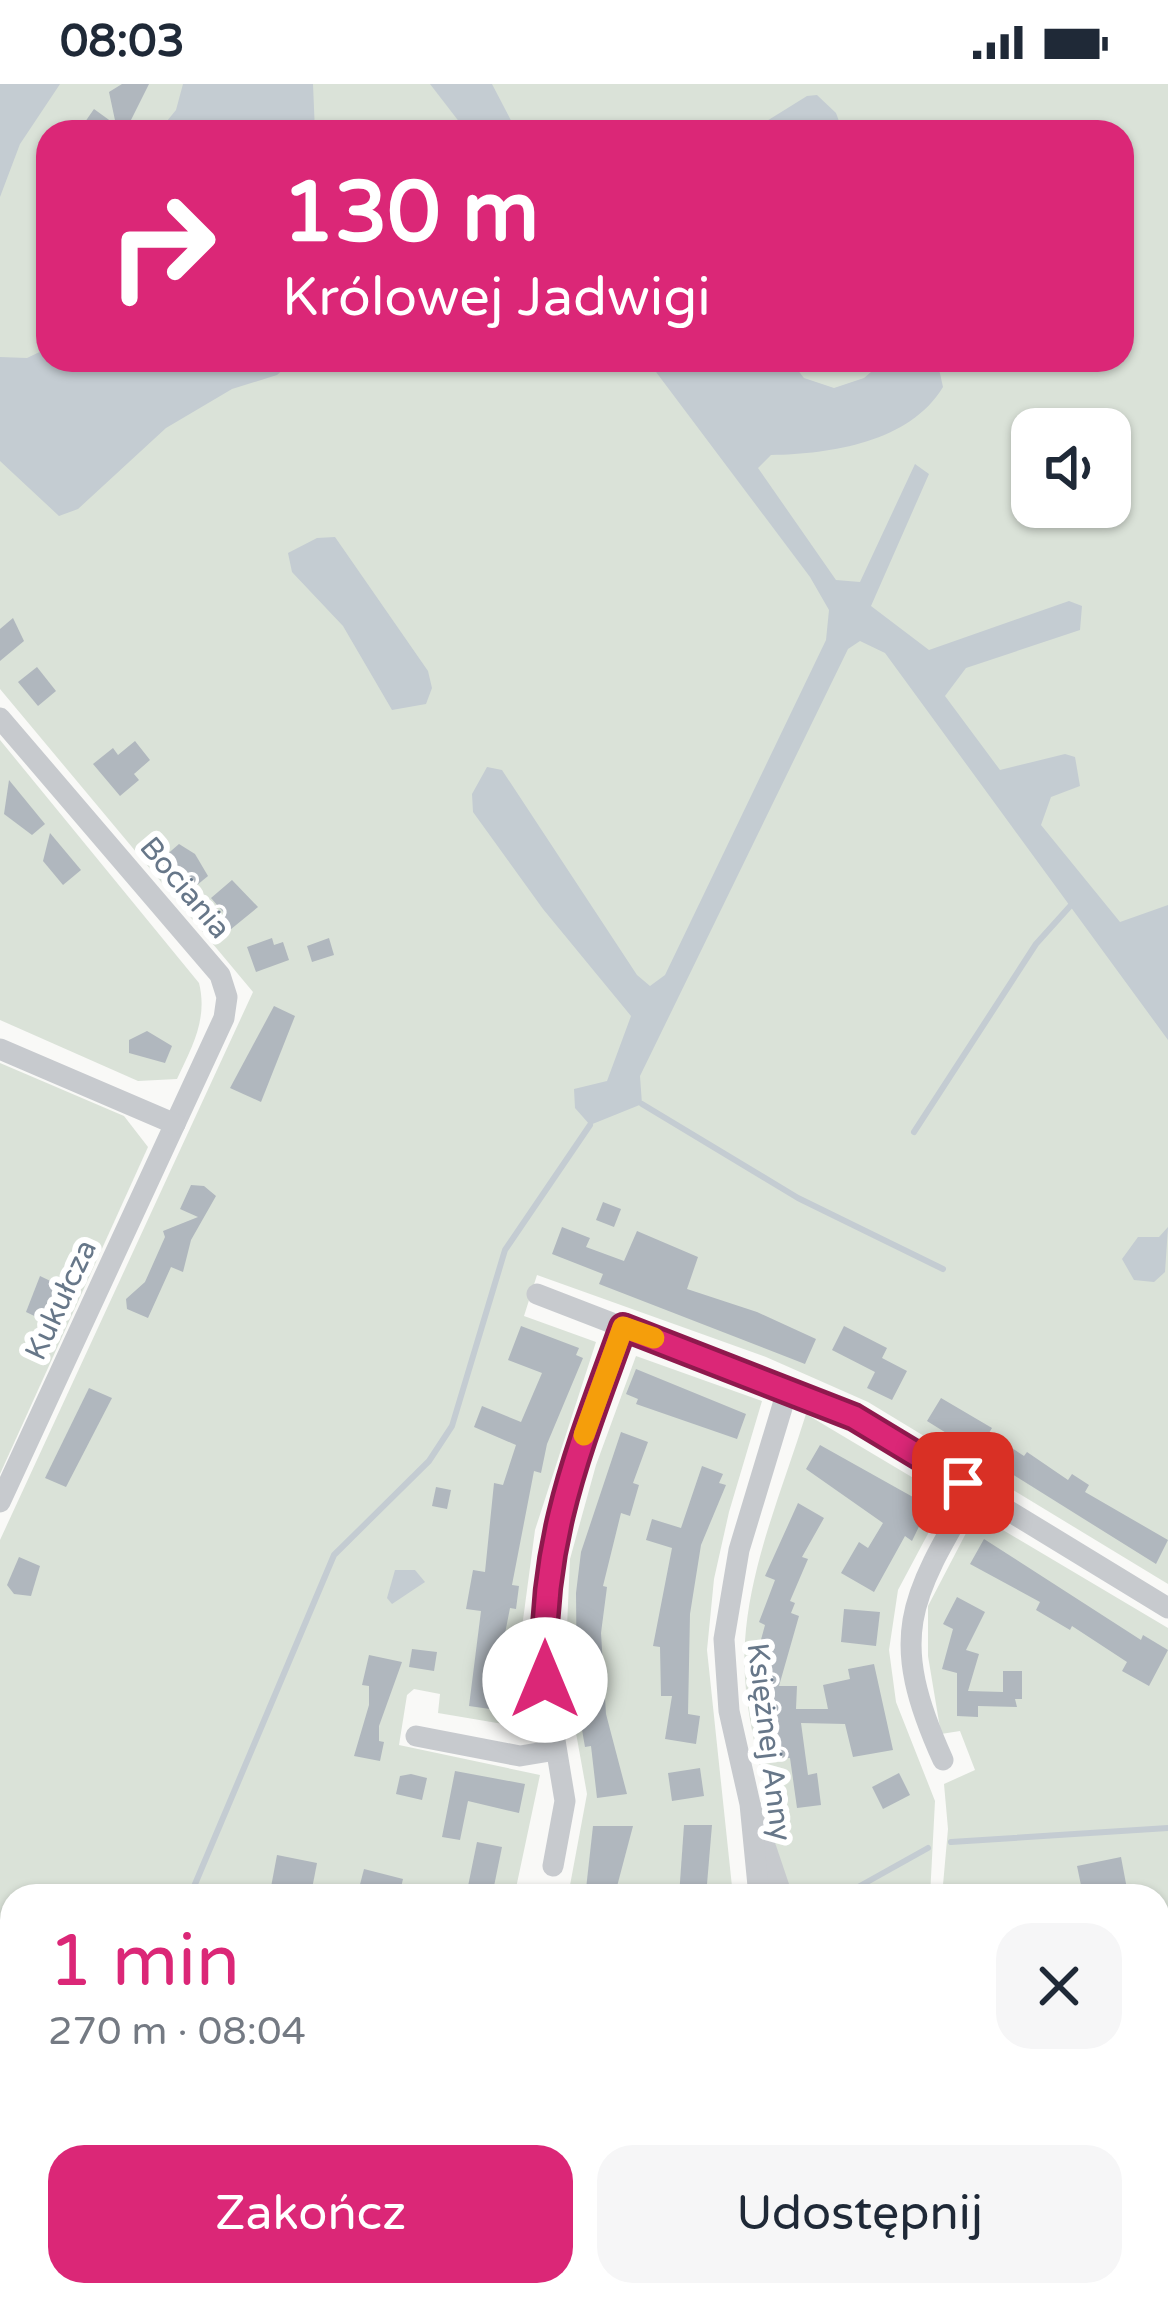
<!DOCTYPE html>
<html lang="pl">
<meta charset="utf-8">
<style>
:root{--surface:#fff;--page:#f6f6f7;--text:#1f2937;--muted:#747a83;--accent:#db2777}
body{margin:0;font-family:"Varela Round",sans-serif;background:var(--page);color:var(--text);height:100vh;display:flex;flex-direction:column;font-size:45px;white-space:nowrap}
*{box-sizing:border-box;margin:0}
p{font-size:39px;color:var(--muted)}
.icon{flex:none;width:66px;height:66px;fill:none;stroke:currentColor;stroke-width:2;stroke-linecap:round;stroke-linejoin:round}
.map{position:relative;flex:1;overflow:hidden}
.drawer{position:absolute;left:0px;top:1800px;width:1170px;height:423px;display:flex;flex-direction:column;background:var(--surface);border-radius:36px 36px 0 0;box-shadow:0 3px 9px #0004}
.drawer>*{flex:none}
.guide{position:absolute;left:36px;top:36px;width:1098px;height:252px;border-radius:36px;box-shadow:0 3px 9px #0004;background:#db2777;color:#fff;overflow:hidden}
.controls{position:absolute;left:1011px;top:324px;display:grid;gap:24px}
.controls a{display:grid;place-items:center;width:120px;height:120px;border-radius:24px;background:var(--surface);box-shadow:0 3px 9px #0004;font-size:60px}
.pin{position:absolute;display:grid;place-items:center;width:102px;height:102px;color:#fff;margin:-51px;border-radius:24px;box-shadow:0 6px 18px #0006}
.me{position:absolute;width:132px;margin:-66px;rotate:0deg;stroke-linejoin:round;filter:drop-shadow(0 0 9px #0008)}
.turn{display:flex;align-items:center;gap:42px;height:252px;padding:0 48px;font-size:54px}
.turn .icon{width:156px;height:156px;stroke-width:2.5}
.turn b{display:block;font-size:84px;line-height:102px}
.round{display:grid;place-items:center;flex:none;width:126px;height:126px;border-radius:36px;background:var(--page)}
.summary{display:flex;align-items:center;justify-content:space-between;height:204px;padding:0 48px}
h1{font-size:72px;font-weight:600;line-height:90px;color:var(--accent)}
.primary-button{display:flex;gap:24px;margin-top:auto;padding:24px 48px}
.primary-button a{flex:1;height:138px;border-radius:36px;background:var(--accent);color:#fff;font-size:48px;font-weight:600;line-height:138px;text-align:center}
.primary-button a+a{background:var(--page);color:var(--text)}
.status{display:flex;justify-content:space-between;align-items:center;height:84px;padding:0 60px;background:var(--surface);direction:ltr}
.status svg{height:33px;fill:currentColor}
.map>svg:first-child{display:block}
.green{fill:#dae2d8;fill-rule:evenodd}
.water{fill:#c4ccd2}
.lines{fill:none;stroke-linecap:round;stroke-linejoin:round}
.stream{stroke:#c4ccd2;stroke-width:6}
.building{fill:#b0b7be}
.secondary-casing{stroke:#bbc0c5;stroke-width:33}
.street{stroke:#c7cace;stroke-width:21}
.secondary{stroke:#fff;stroke-width:27}
.route-casing{stroke:#8e194d;stroke-width:30}
.route{stroke:#db2777;stroke-width:21}
.slow{stroke:#f59e0b;stroke-width:21}
.labels{text-anchor:middle;dominant-baseline:central;stroke-width:12;stroke-linejoin:round;paint-order:stroke}
.street-label{font-size:30px;fill:#677789;stroke:#fff}
</style>
<div class="status"><b>08:03</b><svg viewBox="0 0 49 12"><path d="M0 12V9h3v3zM5 12V6h3v6zM10 12V3h3v9zM15 12V0h3v12zM26 1h20v11H26zM47 4h2v5h-2z"/></svg></div>
<div class="map">
<svg width="1168" height="2221" viewBox="0 0 1168 2221">
<rect width="100%" height="100%" fill="#f9f9f7"/>
<!-- green -->
<g class="green">
<path d="M0,0H1168V1500L868,1318L766,1273L537,1191L524,1232L596,1258L535,1446L509,1641L438,1629L440,1610L414,1605L407,1611L399,1661L540,1691L516,1804L566,1812H12V2211H1158V2132L1168,2130V2221H0V1456L253,908L0,605ZM48,48H1122V276H48ZM1032,345H1110V423H1032Z"/>
<path d="M0,656L199,899C208,935 192,963 177,995L138,997L0,936Z"/>
<polygon points="0,979 124,1032 148,1063 0,1390"/>
<polygon points="636,1272 762,1317 729,1428 714,1495 707,1566 733,1812 568,1812 587,1710 565,1588 570,1475 596,1381"/>
<path d="M806,1330L947,1414L898,1506L889,1566L896,1618L935,1717L930,1812H790L768,1735L773,1733C758,1675 741,1617 745,1557C750,1480 783,1404 806,1330Z"/>
<polygon points="976,1430 1168,1544 1168,2082 1158,2024 1158,1812 942,1812 948,1745 944,1700 975,1686 960,1647 941,1650 928,1572 928,1522"/>
<polygon points="529,1555 534,1560 536,1620 521,1620"/>
<circle cx="529" cy="1641" r="13"/>
</g>
<!-- water -->
<g class="water">
<polygon points="0,0 60,0 20,60 0,113"/>
<polygon points="183,0 313,0 315,48 158,48 176,26"/>
<polygon points="430,0 492,0 517,48 467,48"/>
<polygon points="817,11 836,29 843,48 749,48 807,12"/>
<polygon points="48,264 48,276 294,276 277,291 232,305 166,344 78,425 59,432 0,377 0,273 27,274"/>
<path d="M647,276H790L804,294L834,304L864,294L885,276H937L943,303C910,358 831,370 771,371L758,384L836,496L860,498L915,380L929,390L871,522L929,566L1069,517L1082,522L1080,546L966,584L945,612L1000,686L1065,670L1075,673L1080,702L1051,713L1041,741L1120,838L1168,821V956L885,569L860,557L848,565L640,992L642,1020L590,1041L575,1024L574,1005L607,997L631,932L543,825L473,728L472,710L487,683L502,686L637,891L650,902L665,891L826,556L829,526L810,493Z"/>
<polygon points="335,453 428,587 432,604 426,620 392,626 343,542 292,488 288,469 317,454"/>
<polygon points="1168,1143 1165,1188 1154,1198 1134,1196 1122,1175 1138,1153 1159,1153"/>
<polygon points="395,1486 415,1486 425,1498 392,1520 387,1514"/>
</g>
<g class="lines">
<!-- stream -->
<g class="stream">
<polyline points="642,1020 798,1114 943,1185"/>
<polyline points="914,1048 1036,860 1072,820"/>
<polyline points="951,1758 1168,1744"/>
<polyline points="190,1812 334,1471 429,1377 452,1342 505,1166 590,1041"/>
<polyline points="842,1812 928,1764"/>
<polyline points="0,1961 12,1962"/>
</g>
</g>
<!-- building -->
<g class="building">
<polygon points="122,0 149,0 125,48 78,48 94,25 116,41 109,8"/>
<polygon points="13,534 24,557 0,577 0,545"/>
<polygon points="37,583 56,607 38,622 18,598"/>
<polygon points="135,657 150,676 134,690 139,696 120,712 93,680 113,664 118,671"/>
<polygon points="9,696 45,740 32,751 4,730"/>
<polygon points="50,749 81,786 63,801 43,777"/>
<polygon points="179,760 195,770 208,792 191,806 164,773"/>
<polygon points="232,796 258,823 225,850 215,838 225,830 211,814"/>
<polygon points="272,854 274,861 283,858 289,876 256,888 247,863"/>
<polygon points="329,854 334,871 312,878 307,862"/>
<polygon points="274,922 295,932 261,1018 230,1004"/>
<polygon points="147,947 172,962 165,979 129,969 129,956"/>
<polygon points="191,1101 204,1102 216,1112 191,1156 183,1188 171,1183 148,1234 127,1225 126,1215 145,1198 165,1153 163,1147 198,1133 180,1125"/>
<polygon points="603,1118 621,1125 614,1143 596,1136"/>
<polygon points="562,1143 590,1154 586,1163 624,1177 637,1147 698,1173 687,1205 757,1228 816,1255 805,1280 599,1200 603,1190 552,1170"/>
<polygon points="40,1192 63,1203 45,1237 26,1228"/>
<polygon points="521,1242 579,1264 576,1271 583,1274 547,1360 541,1389 534,1387 512,1501 519,1502 516,1525 510,1524 499,1580 495,1579 490,1609 500,1610 497,1626 469,1622 481,1527 466,1525 473,1486 485,1488 494,1399 503,1401 516,1361 474,1343 482,1322 521,1338 542,1289 508,1276"/>
<polygon points="844,1242 887,1264 882,1274 907,1287 892,1316 867,1304 875,1288 832,1266"/>
<polygon points="636,1285 746,1330 737,1355 636,1320 638,1315 626,1310"/>
<polygon points="89,1304 112,1314 66,1403 45,1394"/>
<polygon points="941,1314 992,1344 989,1349 1024,1372 1027,1368 1068,1396 1072,1390 1089,1401 1085,1408 1168,1456 1156,1480 927,1337"/>
<polygon points="621,1348 648,1358 633,1399 639,1401 630,1432 621,1429 603,1502 607,1503 601,1549 606,1630 627,1710 597,1714 591,1662 585,1663 577,1617 576,1509 581,1468"/>
<polygon points="820,1361 929,1422 912,1457 905,1452 874,1508 841,1489 859,1458 868,1464 883,1439 806,1385"/>
<polygon points="702,1382 723,1390 719,1399 726,1401 701,1461 690,1530 688,1630 700,1632 696,1660 665,1655 672,1612 661,1612 660,1563 653,1562 672,1464 646,1456 652,1435 681,1444"/>
<polygon points="436,1403 451,1406 447,1425 432,1422"/>
<polygon points="798,1419 824,1434 802,1473 808,1475 790,1517 795,1519 791,1529 799,1532 779,1602 797,1602 796,1625 828,1625 823,1601 850,1595 848,1585 874,1580 893,1666 853,1673 845,1640 801,1639 808,1691 817,1689 821,1721 797,1724 790,1674 776,1673 771,1630 762,1629 764,1583 754,1581 765,1541 759,1538 775,1496 765,1492"/>
<polygon points="984,1455 1141,1556 1143,1551 1168,1566 1149,1602 1122,1587 1127,1578 1072,1542 1070,1546 1036,1526 1040,1518 970,1480"/>
<polygon points="19,1473 40,1482 31,1512 14,1510 7,1501"/>
<polygon points="957,1513 985,1528 966,1566 979,1570 968,1607 1003,1608 1003,1587 1022,1587 1022,1615 1015,1615 1017,1623 978,1622 978,1633 957,1632 957,1589 942,1585 953,1545 943,1540"/>
<polygon points="844,1525 880,1528 876,1562 841,1558"/>
<polygon points="412,1565 437,1568 434,1587 409,1583"/>
<polygon points="369,1571 402,1578 379,1642 379,1657 384,1658 380,1677 354,1672 369,1621 369,1602 362,1601"/>
<polygon points="700,1684 704,1712 672,1717 668,1689"/>
<polygon points="455,1687 525,1700 519,1729 468,1717 460,1756 442,1753"/>
<polygon points="899,1689 910,1711 883,1725 872,1703"/>
<polygon points="411,1690 427,1694 422,1716 396,1710 400,1692"/>
<polygon points="684,1741 712,1741 706,1812 679,1812"/>
<polygon points="593,1742 633,1742 615,1810 586,1805"/>
<polygon points="477,1758 502,1763 492,1812 466,1812"/>
<polygon points="277,1771 317,1779 311,1810 271,1803"/>
<polygon points="1121,1773 1127,1805 1095,1811 1093,1803 1082,1806 1077,1782"/>
<polygon points="364,1785 403,1795 399,1812 357,1812"/>
</g>
<g class="lines">
<defs>
<g id="secondary">
<polyline points="1158,2122 1168,2121"/>
<polyline points="396,2221 487,2211"/>
</g>
</defs>
<!-- secondary casing -->
<use href="#secondary" class="secondary-casing"/>
<!-- street -->
<g class="street">
<polyline points="0,634 220,891 227,913 224,934 0,1418"/>
<polyline points="0,965 175,1040"/>
<polyline points="537,1210 855,1333 1168,1524"/>
<polyline points="416,1652 520,1672 556,1666"/>
<path d="M943,1676C887,1552 909,1516 974,1405"/>
<polyline points="753,1726 782,1812"/>
<polyline points="553,1782 565,1717 545,1596 548,1476 564,1408 624,1243"/>
<polyline points="759,1812 750,1720 729,1627 724,1555 739,1466 788,1304"/>
<polyline points="1158,2097 1162,2121"/>
</g>
<!-- secondary -->
<use href="#secondary" class="secondary"/>
</g>
<g class="lines">
<defs>
<path id="route" d="M545,1596C539,1459 578,1368 623,1243L854,1333L963,1399"/>
</defs>
<!-- route casing -->
<use href="#route" class="route-casing"/>
<!-- route -->
<use href="#route" class="route"/>
<!-- slow -->
<polyline class="slow" points="584,1351 623,1243 654,1254"/>
</g>
<g class="labels">
<!-- street labels -->
<g class="street-label">
<text transform="translate(185 804) rotate(50)">Bociania</text>
<text transform="translate(61 1216) rotate(-65)">Kukułcza</text>
<text transform="translate(769 1658) rotate(83)">Księżnej Anny</text>
</g>
</g>
</svg>
<div class="controls">
<a><svg class="icon" aria-label="sound" viewBox="0 0 24 24"><path d="M4 9h4l5-4v14l-5-4H4zM17 9q2 3 0 6"/></svg></a>
</div>
<div class="pin" style="left:963px;top:1399px;background:#d93025"><svg class="icon" aria-label="arrive" viewBox="0 0 24 24"><path d="M6 21V4h12l-3 4 3 4H6"/></svg></div>
<svg class="me" style="left:545px;top:1596px" viewBox="-20 -20 40 40"><circle r="19" fill="#fff"/><path d="M0-13L10 11 0 6-10 11z" fill="#db2777"/></svg>
<div class="guide">
<div class="turn"><svg class="icon" aria-label="right" viewBox="0 0 24 24"><path d="M7 20v-9h11M14 6l5 5-5 5"/></svg><div><b>130 m</b>Królowej Jadwigi</div></div>
</div>
<section class="drawer">
<div class="summary"><div><h1>1 min</h1><p>270 m · 08:04</p></div><a class="round"><svg class="icon" aria-label="close" viewBox="0 0 24 24"><path d="M6 6l12 12M18 6L6 18"/></svg></a></div>
<div class="primary-button"><a>Zakończ</a><a>Udostępnij</a></div>
</section>
</div>
